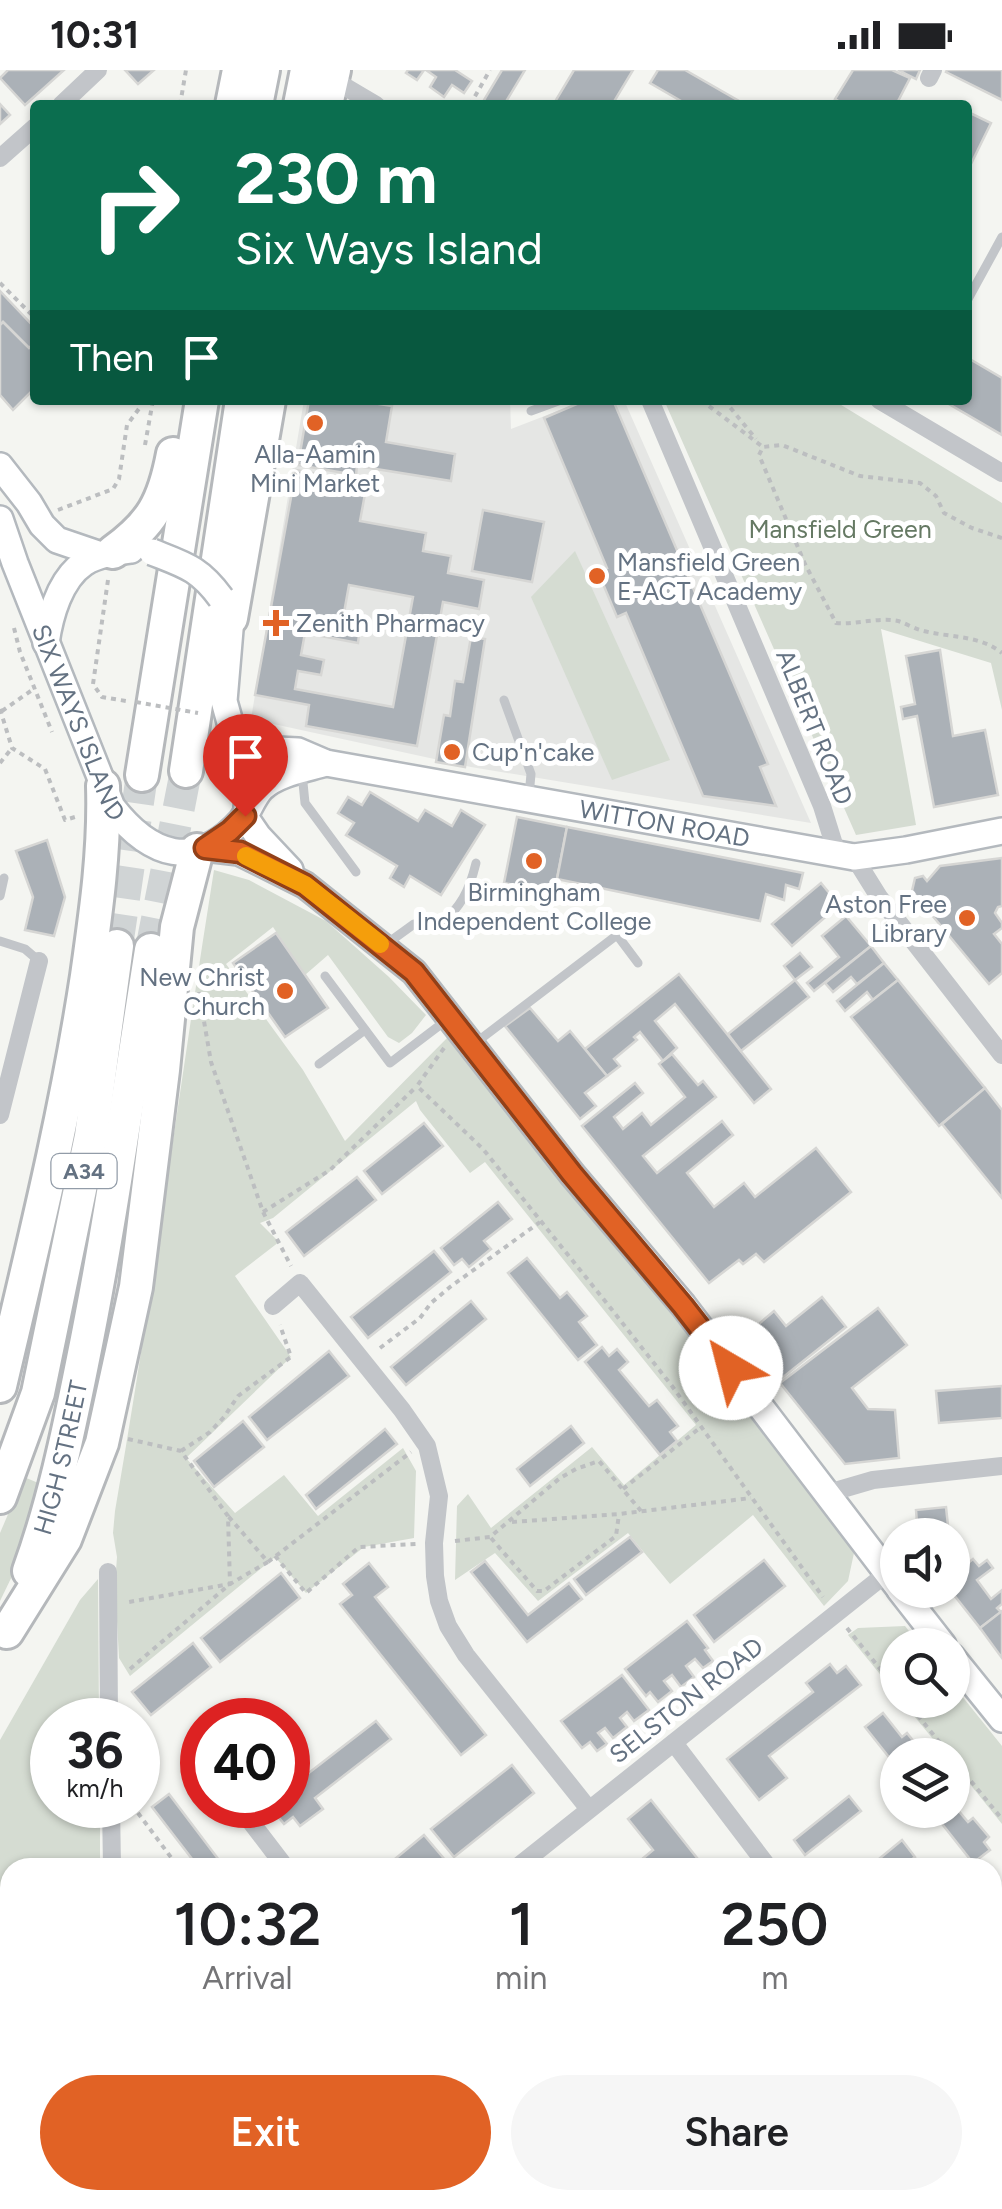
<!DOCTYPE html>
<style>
:root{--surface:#fff;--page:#f6f6f6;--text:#202124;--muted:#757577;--accent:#e16225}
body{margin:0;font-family:Figtree,sans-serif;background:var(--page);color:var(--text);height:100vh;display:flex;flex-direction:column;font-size:38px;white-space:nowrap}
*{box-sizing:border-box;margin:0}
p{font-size:32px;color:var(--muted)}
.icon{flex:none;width:55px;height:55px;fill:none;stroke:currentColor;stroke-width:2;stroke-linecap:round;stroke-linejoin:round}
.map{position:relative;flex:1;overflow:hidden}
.details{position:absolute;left:0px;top:1788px;width:1002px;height:352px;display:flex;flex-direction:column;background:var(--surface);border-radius:30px 30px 0 0;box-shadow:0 2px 8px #0004}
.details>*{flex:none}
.top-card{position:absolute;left:30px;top:30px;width:942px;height:305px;border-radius:10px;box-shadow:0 2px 8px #0004;background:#0b6e4f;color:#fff;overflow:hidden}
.tools{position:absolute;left:880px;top:1448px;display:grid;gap:20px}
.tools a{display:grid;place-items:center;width:90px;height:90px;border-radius:50%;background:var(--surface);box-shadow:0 2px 8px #0004;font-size:50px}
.speed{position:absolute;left:30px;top:1628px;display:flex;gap:20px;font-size:50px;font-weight:700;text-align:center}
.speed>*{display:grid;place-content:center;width:130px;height:130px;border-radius:50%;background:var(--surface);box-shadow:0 2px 8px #0004;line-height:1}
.speed small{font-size:25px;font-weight:400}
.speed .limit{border:15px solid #d22;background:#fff;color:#111}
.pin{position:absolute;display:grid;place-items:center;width:85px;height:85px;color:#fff;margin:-102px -42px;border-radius:50% 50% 50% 0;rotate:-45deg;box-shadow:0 0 10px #0007}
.pin .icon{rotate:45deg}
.me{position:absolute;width:110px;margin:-55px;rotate:323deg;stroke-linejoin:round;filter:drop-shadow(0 0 8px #0008)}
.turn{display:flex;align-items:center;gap:35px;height:210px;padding:0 40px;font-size:45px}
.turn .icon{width:130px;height:130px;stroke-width:2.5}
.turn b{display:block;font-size:70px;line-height:85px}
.then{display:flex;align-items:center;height:95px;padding:0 40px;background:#0003;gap:20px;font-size:38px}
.eta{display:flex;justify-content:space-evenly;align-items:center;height:170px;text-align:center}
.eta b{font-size:60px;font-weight:600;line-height:70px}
.cta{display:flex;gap:20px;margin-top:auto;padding:20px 40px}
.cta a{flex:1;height:115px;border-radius:60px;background:var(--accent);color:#fff;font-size:40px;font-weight:600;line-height:115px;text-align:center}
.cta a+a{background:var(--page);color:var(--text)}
.status{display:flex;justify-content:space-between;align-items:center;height:70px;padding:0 50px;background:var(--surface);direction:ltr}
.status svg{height:28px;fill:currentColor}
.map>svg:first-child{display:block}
.built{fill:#e5e6e4}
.green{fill:#d5dcd2}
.building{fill:#abb1b7;stroke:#d6d6d4;stroke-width:2.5;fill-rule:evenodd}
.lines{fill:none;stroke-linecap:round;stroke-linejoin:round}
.highway-tunnel{stroke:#d0d4d5;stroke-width:32;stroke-dasharray:32 16;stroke-linecap:butt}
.secondary-casing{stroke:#b4b9be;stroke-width:30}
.highway-casing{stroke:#b5b8bb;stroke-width:38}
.path{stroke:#bcbec0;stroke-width:4;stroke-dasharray:5 5;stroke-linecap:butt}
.lane{stroke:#c2c5c9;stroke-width:9}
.street{stroke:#c2c5c9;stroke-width:18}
.secondary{stroke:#fff;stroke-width:25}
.highway{stroke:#fff;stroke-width:32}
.secondary-bridge-casing{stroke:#b4b9be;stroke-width:30;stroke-linecap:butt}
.path-bridge{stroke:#bcbec0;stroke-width:4;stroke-dasharray:5 5;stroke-linecap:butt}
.secondary-bridge{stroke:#fff;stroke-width:25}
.route-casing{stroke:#924018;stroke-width:25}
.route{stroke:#e16225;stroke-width:18}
.slow{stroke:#f59e0b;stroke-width:18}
.poi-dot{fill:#e16225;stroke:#fff;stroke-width:4}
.labels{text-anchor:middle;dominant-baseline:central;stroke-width:10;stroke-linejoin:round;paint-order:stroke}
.shield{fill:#fff;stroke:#929ca8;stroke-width:2.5}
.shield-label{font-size:22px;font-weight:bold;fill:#647282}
.poi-label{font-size:25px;fill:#647282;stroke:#fff;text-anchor:start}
.park-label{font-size:25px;fill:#657963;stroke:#fff}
.street-label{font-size:25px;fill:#647282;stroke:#fff}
</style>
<div class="status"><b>10:31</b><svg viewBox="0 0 49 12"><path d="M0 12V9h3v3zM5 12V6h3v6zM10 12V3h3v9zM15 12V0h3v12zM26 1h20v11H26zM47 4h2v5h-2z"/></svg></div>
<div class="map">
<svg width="1002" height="2139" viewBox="0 0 1002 2139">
<rect width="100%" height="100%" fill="#f4f5f1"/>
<!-- built -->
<polygon class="built" points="304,330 510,330 511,359 586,330 624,330 811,753 471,697 251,649"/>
<!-- green -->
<g class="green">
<polygon points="664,330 833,330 1002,433 1002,640 991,593 881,559 916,755 856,765"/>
<polygon points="575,481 670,690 612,710 531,527"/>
<path d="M214,800L249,810L326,851L389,907L426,945L412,963L399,973L388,967L328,885L305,905L273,857L226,894L303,1000L345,1071L452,963L460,979L666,1237L854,1483L848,1511L824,1536L753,1445L670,1514L628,1463L538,1531L495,1483L455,1510L457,1436L468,1424L491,1458L592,1377L624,1415L696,1355L485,1092L470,1103L420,1040L416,1031L273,1148L260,1153L279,1172L235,1206L291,1287L186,1388L235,1443L284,1405L318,1446L403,1378L416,1401L414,1468L364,1477L306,1523L275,1487L130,1606L119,1588L115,1514L117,1487L113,1463L115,1441C152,1227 180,1013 214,800Z"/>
<polygon points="24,1407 43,1415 16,1498 0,1531 0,1463"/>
<polygon points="98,1509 99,1650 52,1650 52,1735 100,1735 100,1797 10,1798 10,1986 0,1992 0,1670 80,1530"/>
<polygon points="905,1556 920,1575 898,1575 897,1625 848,1565 858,1558"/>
<polygon points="953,1615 1002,1676 1002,1754 953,1693 952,1685 946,1685 901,1630 952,1630"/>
</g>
<!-- building -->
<g class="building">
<polygon points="8,0 64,0 25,35 0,8"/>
<polygon points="125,0 154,0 138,14"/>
<polygon points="408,0 424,0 417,10 406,3"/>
<polygon points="426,0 455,0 472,11 464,23 452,15 444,27 430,17 436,7"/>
<polygon points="502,0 525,0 504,35 493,35 484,30"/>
<polygon points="574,0 633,0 612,35 553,35"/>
<polygon points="658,0 685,0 746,35 688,35 650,13"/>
<polygon points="853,0 892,0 910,8 896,35 845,35 835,29"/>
<polygon points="898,0 920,0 916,9"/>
<polygon points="947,0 1002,0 1002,30 946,2"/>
<polygon points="0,34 10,45 0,54"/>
<polygon points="968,42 991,53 968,100"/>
<polygon points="0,221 35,258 35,273 29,278 3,252 0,255"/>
<polygon points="3,252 29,278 35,273 35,318 13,340 0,325 0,255"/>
<polygon points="968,288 1002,308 1002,365 942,330 968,330"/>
<polygon points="309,330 354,330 392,336 386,372 455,384 451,411 357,396 356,405 298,395"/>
<polygon points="586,330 613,330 768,694 760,697 776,736 703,726 626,543 617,547 598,502 607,498 544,348"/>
<path d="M296,400L367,413L360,451L426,463L423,481L451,486L448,503L484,510L479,539L443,532L417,676L306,656L309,635L255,625ZM349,515L413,527L393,637L295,619L298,601L321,605L324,590L301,585L305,563L358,573L360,557L342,554Z"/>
<polygon points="483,440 544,452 532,512 472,501"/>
<polygon points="471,567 485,569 465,697 436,692 444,645 450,646 455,611 463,612"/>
<polygon points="940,580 953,666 985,660 998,725 934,737 917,646 903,649 901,637 915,634 906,586"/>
<polygon points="370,722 418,751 425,740 452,756 461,740 485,755 441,825 410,806 404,817 390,808 397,796 346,765 354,753 338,743 348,727 362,735"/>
<polygon points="517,747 567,757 554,824 504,813"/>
<polygon points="567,757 803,803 799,819 786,815 784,830 766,824 760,851 557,809"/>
<polygon points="47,770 65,827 54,866 25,860 33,827 16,781"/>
<polygon points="1002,788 1002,836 998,837 995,843 1002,853 1002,858 994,864 1002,874 1002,903 989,914 912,821 915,808 923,806 927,811 940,796"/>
<polygon points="821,813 839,835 792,876 772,854"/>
<polygon points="846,846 871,876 814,921 807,913 839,887 822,866"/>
<polygon points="276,863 328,938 285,967 233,893"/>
<polygon points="871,876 884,893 857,914 851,907 833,922 825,913"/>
<polygon points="800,883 812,897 795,910 784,896"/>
<polygon points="884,893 898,910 873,930 867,922 845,941 837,931"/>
<polygon points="679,904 771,1019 754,1033 675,934 655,951 677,978 663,991 640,962 634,967 637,970 614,989 620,996 607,1006 585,979"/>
<polygon points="795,910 809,927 741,981 728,964"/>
<polygon points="898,910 985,1018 939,1056 851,947"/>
<polygon points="530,938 558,971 570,961 607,1006 585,1023 596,1036 580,1049 505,956"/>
<polygon points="672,984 698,1015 703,1011 716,1027 643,1086 657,1103 722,1051 733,1065 687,1103 714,1137 744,1113 755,1127 816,1078 851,1122 764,1192 756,1184 743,1194 739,1190 709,1213 582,1056 635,1013 643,1023 614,1047 623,1059 642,1043 651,1055 685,1027 659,994"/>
<polygon points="985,1018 1002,1040 1002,1128 942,1054"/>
<polygon points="424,1053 443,1076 382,1124 364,1101"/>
<polygon points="357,1107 376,1130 304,1186 286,1162"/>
<polygon points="498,1132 512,1149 484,1171 491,1179 469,1197 462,1189 454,1195 441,1178"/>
<polygon points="434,1181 451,1202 368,1268 351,1247"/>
<polygon points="527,1188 560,1228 567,1222 587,1246 579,1252 597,1275 578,1290 508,1203"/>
<polygon points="822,1227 846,1257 782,1308 747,1264 774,1241 786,1256"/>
<polygon points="471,1231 486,1249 406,1315 391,1297"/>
<polygon points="878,1238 907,1275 852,1318 868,1339 895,1340 899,1388 845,1394 780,1313"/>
<polygon points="602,1277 609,1286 617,1279 628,1292 619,1300 649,1336 657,1330 678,1356 670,1362 677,1371 660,1385 585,1292"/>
<polygon points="329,1281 349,1306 267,1370 249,1347"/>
<polygon points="1002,1316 1002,1348 939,1353 936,1321"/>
<polygon points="243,1351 264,1377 214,1417 194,1391"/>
<polygon points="571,1356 584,1373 530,1416 517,1399"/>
<polygon points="385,1359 397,1374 316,1439 306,1425"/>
<polygon points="946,1437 949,1465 918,1465 916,1440"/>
<polygon points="630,1467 642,1482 586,1525 574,1509"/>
<polygon points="973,1489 979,1496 987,1490 993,1498 977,1510 991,1529 1002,1520 1002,1534 997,1538 1001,1542 980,1558 950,1520 952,1520 952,1496 958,1491 963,1497"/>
<polygon points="764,1490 785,1516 714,1572 694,1545"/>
<polygon points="485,1491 528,1545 569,1513 582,1529 527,1572 471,1502"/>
<polygon points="369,1493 388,1517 375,1527 486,1665 461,1685 340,1534 352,1525 343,1514"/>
<polygon points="281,1503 300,1528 220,1592 201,1568"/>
<polygon points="1002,1541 1002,1588 980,1558"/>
<polygon points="687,1551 708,1578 705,1580 713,1591 703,1598 695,1589 686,1596 694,1607 681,1617 672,1605 664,1611 672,1621 658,1632 650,1622 646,1626 625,1599"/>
<polygon points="193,1573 211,1597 151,1645 132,1622"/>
<polygon points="830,1594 837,1603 846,1596 861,1615 769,1686 787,1708 759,1730 727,1689 813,1622 806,1613"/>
<polygon points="622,1605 649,1640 634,1651 627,1642 620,1648 627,1657 613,1668 605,1658 598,1663 607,1674 597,1681 590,1672 582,1678 561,1651"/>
<polygon points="883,1643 902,1667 907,1663 915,1673 892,1691 865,1657"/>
<polygon points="376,1651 391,1669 315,1728 323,1739 300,1756 293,1747 284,1754 269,1735 288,1735 288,1719"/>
<polygon points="915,1673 924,1684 922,1685 900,1685"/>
<polygon points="512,1695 534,1723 454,1787 431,1759"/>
<polygon points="169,1724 225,1798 199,1798 152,1737"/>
<polygon points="849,1726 861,1741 805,1785 794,1770"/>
<polygon points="651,1730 705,1798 668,1798 662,1791 654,1798 647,1798 641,1790 653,1780 628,1749"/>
<polygon points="952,1733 968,1752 973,1748 989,1767 984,1772 990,1780 973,1793 931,1740 952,1740"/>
<polygon points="424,1765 446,1791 438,1798 384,1798"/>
<polygon points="902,1770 915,1787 902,1798 868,1798"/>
<polygon points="1002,1824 1002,1848 992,1856 992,1831"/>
<polygon points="1002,1910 1002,1951 992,1958 992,1917"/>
<polygon points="208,2130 249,2130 255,2139 195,2139"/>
<polygon points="368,2130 394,2130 399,2137 396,2139 375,2139"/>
<polygon points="584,2130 613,2130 601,2139 591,2139"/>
<polygon points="733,2130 745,2130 752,2139 722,2139"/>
<polygon points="777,2130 802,2130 809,2139 784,2139"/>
<polygon points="904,2130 930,2130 937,2139 911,2139"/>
</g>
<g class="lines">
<!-- highway-tunnel -->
<g class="highway-tunnel">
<polyline points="117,876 142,705"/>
<polyline points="151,880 186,701"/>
</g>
<defs>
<g id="secondary">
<polyline points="0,396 29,433 42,455 57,470 101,485"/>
<path id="s1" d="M0,449L15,493L112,737C150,786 195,802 241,751C249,741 253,727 262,718C278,703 306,699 326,693"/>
<polyline points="224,534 231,548 224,631 231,656 249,692 250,713 247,737"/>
<path d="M46,573C50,546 60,509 84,493C98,484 115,482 131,480"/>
<path id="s2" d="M231,656L257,679L298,681L326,693L854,787L906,780L1002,761"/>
<polyline points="245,747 258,766 290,800"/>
<polyline points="205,778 239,782 305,815 414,902 572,1104 683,1235 898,1517"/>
<polyline points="900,1520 943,1575"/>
<polyline points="952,1587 1002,1649"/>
<polyline points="0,2061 10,2071"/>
<polyline points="60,2130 68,2139"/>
</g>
<g id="highway">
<polyline points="232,35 239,0"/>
<polyline points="256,35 263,0"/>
<polyline points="300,35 307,0"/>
<polyline points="326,35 334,0"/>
<path d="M113,482C152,454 164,432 173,384"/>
<polyline points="231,548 269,330"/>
<polyline points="186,701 242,330"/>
<polyline points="142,705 202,330"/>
<path d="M0,1316C32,1180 66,1044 87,906C96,842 105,780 103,716"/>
<polyline points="0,1427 38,1323 91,1066 117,876"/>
<path id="s3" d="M29,1501C53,1435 68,1364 82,1294C110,1157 129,1018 151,880"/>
<polyline points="7,1562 65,1469 102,1373 136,1217 163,1000 177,857 197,780"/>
</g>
</defs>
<!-- secondary casing -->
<use href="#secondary" class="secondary-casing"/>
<!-- highway casing -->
<use href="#highway" class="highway-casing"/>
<!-- path -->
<g class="path">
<polyline points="180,35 186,0"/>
<polyline points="470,35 490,0"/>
<polyline points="0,213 35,248"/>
<polyline points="701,330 763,377"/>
<polyline points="724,330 756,369"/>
<polyline points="145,375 153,330"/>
<polyline points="58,440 113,419 119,409 127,355 141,336 142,330"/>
<path d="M1002,468L972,458L944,443L936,426L920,413L860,406L782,375L763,377L759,385L805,494L836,553C856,555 877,547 898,551C905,553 913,558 920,560C948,568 978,564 1002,583"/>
<polyline points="108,510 93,614 102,627 126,631"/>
<polyline points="14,558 20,582 52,662"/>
<polyline points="0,639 12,678 45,699 65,750 75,747"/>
<polyline points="2,641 35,618"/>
<polyline points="0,693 12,678"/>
<polyline points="199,922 211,992 263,1142 291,1196"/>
<polyline points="444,978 417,1016 483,1079 609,1236 672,1316 823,1527"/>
<polyline points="263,1142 330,1100 417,1016"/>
<polyline points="380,1278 420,1248 431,1233 450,1217 540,1152"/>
<polyline points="128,1369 181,1381 228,1446 230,1514 129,1532"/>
<polyline points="181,1381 210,1362 224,1347 238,1326 291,1287 280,1255"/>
<polyline points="623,1419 701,1357"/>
<polyline points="512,1452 619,1444 751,1428"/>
<polyline points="491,1468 537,1521 544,1521 616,1466 619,1444"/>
<polyline points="455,1471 490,1467 560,1408 576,1399 599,1391 641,1441"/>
<polyline points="275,1486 306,1523 359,1477 416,1474"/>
<polyline points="268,1492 411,1382"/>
<polyline points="847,1558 898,1621"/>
<polyline points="130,1599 230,1514 268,1492 228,1446"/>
<polyline points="905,1630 950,1685"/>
<polyline points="952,1688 1002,1749"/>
<polyline points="132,1735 179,1798"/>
<polyline points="992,1889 1002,1882"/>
<polyline points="0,2104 2,2106 10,2098"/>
<polyline points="168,2130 172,2139"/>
<polyline points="118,2139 130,2130"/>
<polyline points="524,2139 535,2130"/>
</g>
<!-- lane -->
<g class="lane">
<polyline points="968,229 1002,167"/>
<polyline points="531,341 561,330"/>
<polyline points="504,630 531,704 529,726"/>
<polyline points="302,703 305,733 356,802"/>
<polyline points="0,826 4,808"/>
<polyline points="0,871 25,879 39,891"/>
<path d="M385,875L414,854L439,857C461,836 469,822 476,793"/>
<polyline points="325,906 390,993 448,949"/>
<polyline points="474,974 617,865 638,893"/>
<polyline points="319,994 365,960"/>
</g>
<!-- street -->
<g class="street">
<polyline points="929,8 933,0"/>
<polyline points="332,9 376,35"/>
<polyline points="61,35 98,0"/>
<polyline points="0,88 35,57"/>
<polyline points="650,330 822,736 837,784"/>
<polyline points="879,330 1002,403"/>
<polyline points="854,787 879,827 1002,985"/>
<polyline points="0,1045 39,891"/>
<polyline points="273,1236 300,1213 402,1340 427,1376 439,1426 434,1473 435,1506 439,1531 448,1556 466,1585 588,1738"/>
<polyline points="825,1424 873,1410 1002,1396"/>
<polyline points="108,1502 109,1650"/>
<polyline points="674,1673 769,1798"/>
<polyline points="111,1735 112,1798"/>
<polyline points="238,1735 286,1798"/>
<polyline points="516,1798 887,1503"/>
<polyline points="0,2007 10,2002"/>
<polyline points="992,2122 1002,2123"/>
<polyline points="305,2130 314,2139"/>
<polyline points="89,2139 100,2130"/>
<polyline points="448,2139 459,2130"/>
</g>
<!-- secondary -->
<use href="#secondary" class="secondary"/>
<!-- highway -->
<use href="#highway" class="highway"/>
<defs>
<path id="secondary-bridge" d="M152,482C185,495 199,498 221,528"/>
</defs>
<!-- secondary-bridge casing -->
<use href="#secondary-bridge" class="secondary-bridge-casing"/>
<!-- path-bridge -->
<polyline class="path-bridge" points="136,632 198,643"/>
<!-- secondary-bridge -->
<use href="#secondary-bridge" class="secondary-bridge"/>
</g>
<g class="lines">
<defs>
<polyline id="route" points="245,746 230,761 205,778 240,782 305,815 414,902 572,1104 683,1236 731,1298"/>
</defs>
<!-- route casing -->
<use href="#route" class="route-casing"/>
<!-- route -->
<use href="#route" class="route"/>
<!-- slow -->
<polyline class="slow" points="246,786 305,815 380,874"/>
</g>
<!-- markers -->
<g class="poi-dot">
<circle cx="315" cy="353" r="10"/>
<circle cx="597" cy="506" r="10"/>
<path d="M271 538h10v10h10v10h-10v10h-10v-10h-10v-10h10z"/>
<circle cx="452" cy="682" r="10"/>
<circle cx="534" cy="791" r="10"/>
<circle cx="967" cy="848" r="10"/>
<circle cx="285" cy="921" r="10"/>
</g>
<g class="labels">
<!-- shield labels -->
<rect class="shield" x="51.5" y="1084" width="65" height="34" rx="8"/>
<g class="shield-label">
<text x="84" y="1101">A34</text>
</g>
<!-- poi labels -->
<g class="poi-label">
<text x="315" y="384" text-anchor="middle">Alla-Aamin<tspan x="315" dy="29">Mini Market</tspan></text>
<text x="617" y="492">Mansfield Green<tspan x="617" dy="29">E-ACT Academy</tspan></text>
<text x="296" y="553">Zenith Pharmacy</text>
<text x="472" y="682">Cup'n'cake</text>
<text x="534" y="822" text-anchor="middle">Birmingham<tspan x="534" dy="29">Independent College</tspan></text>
<text x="947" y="834" text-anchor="end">Aston Free<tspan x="947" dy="29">Library</tspan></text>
<text x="265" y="907" text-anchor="end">New Christ<tspan x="265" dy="29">Church</tspan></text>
</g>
<!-- park labels -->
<g class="park-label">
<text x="840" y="459">Mansfield Green</text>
</g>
<!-- street labels -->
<g class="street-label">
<text stroke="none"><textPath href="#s1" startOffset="218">SIX WAYS ISLAND</textPath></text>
<text transform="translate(815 657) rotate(68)">ALBERT ROAD</text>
<text stroke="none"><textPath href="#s2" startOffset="450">WITTON ROAD</textPath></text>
<text stroke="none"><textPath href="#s3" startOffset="118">HIGH STREET</textPath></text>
<text transform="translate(686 1630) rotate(-38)">SELSTON ROAD</text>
</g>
</g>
</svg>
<div class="tools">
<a><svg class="icon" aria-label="sound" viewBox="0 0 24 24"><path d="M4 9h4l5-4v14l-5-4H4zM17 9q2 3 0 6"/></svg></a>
<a><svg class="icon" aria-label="search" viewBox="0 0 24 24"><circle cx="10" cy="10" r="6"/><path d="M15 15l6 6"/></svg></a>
<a><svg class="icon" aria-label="layers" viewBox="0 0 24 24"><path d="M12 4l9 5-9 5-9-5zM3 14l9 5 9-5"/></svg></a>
</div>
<div class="speed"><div>36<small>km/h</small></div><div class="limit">40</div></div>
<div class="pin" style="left:245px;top:746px;background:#d93025"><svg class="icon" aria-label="arrive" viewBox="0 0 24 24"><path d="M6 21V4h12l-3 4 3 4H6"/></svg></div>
<svg class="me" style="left:731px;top:1298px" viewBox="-20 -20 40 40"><circle r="19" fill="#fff"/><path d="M0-13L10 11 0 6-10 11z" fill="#e16225"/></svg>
<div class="top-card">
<div class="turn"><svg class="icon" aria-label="right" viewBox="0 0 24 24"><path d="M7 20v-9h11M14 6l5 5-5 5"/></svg><div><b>230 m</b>Six Ways Island</div></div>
<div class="then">Then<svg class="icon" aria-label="arrive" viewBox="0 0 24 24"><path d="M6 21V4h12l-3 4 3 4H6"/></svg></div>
</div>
<section class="details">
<div class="eta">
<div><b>10:32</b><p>Arrival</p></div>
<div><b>1</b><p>min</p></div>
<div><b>250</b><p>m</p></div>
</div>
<div class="cta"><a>Exit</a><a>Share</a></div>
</section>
</div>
